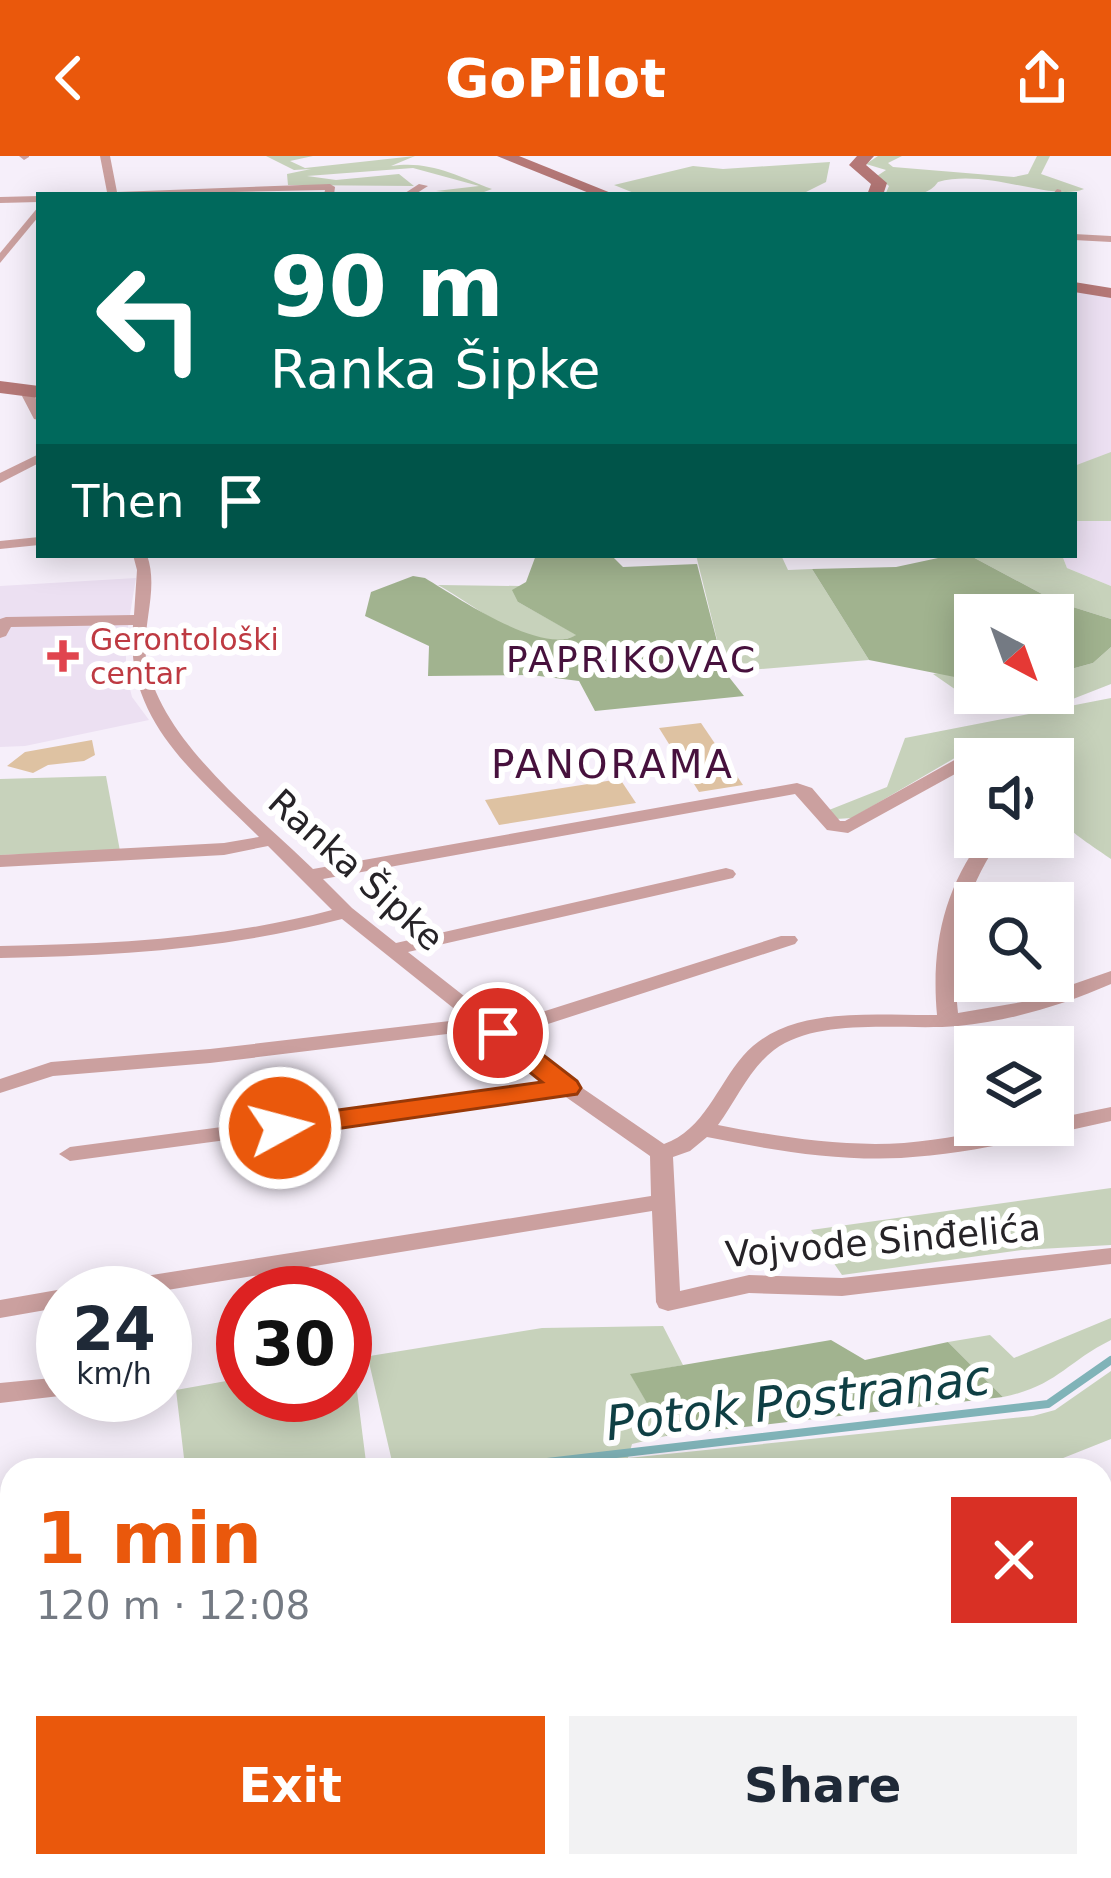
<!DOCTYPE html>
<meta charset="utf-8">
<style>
:root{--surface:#fff;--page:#f2f2f3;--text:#1f2937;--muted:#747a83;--accent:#ea580c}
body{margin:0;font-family:"DejaVu Sans",sans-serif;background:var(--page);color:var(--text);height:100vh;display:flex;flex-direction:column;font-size:45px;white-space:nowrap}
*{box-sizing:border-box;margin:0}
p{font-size:39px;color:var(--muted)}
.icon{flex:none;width:66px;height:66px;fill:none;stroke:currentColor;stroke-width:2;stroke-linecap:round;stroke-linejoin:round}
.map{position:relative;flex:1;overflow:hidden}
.sheet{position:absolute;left:0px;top:1302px;width:1113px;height:420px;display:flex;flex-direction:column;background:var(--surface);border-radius:36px 36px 0 0;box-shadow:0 6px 30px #0003}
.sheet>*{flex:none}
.banner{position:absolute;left:36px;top:36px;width:1041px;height:366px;border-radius:0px;box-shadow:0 6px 30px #0003;background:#00695c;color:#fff;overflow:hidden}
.needle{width:78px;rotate:139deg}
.tools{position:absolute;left:954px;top:438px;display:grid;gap:24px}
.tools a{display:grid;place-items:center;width:120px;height:120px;border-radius:0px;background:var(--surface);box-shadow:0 6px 30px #0003;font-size:60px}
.speed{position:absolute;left:36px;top:1110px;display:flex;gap:24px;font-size:60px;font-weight:700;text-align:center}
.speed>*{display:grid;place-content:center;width:156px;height:156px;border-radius:50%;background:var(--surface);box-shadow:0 6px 30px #0003;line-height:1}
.speed small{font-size:30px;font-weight:400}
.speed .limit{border:18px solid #d22;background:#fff;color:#111}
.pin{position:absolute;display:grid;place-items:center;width:102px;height:102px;color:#fff;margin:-51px;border:6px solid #fff;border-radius:50%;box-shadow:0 3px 12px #0007}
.me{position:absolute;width:132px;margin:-66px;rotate:83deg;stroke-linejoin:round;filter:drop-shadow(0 0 9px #0008)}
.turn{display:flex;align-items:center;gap:42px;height:252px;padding:0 36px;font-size:54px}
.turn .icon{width:156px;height:156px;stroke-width:2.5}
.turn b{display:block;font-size:84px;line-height:102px}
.then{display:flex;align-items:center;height:114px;padding:0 36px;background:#0003;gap:24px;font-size:45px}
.round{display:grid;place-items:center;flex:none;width:126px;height:126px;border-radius:0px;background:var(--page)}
.overview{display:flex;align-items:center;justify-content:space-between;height:204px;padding:0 36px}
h1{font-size:72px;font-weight:800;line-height:90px;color:var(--accent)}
.action{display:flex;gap:24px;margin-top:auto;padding:24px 36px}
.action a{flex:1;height:138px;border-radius:0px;background:var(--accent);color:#fff;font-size:48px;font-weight:800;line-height:138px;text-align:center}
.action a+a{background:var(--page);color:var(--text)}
header{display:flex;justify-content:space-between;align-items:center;height:156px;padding:0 36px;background:var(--accent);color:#fff;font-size:54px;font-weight:800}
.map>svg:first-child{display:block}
.built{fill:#ece0f2}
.green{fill:#c7d2bb}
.forest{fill:#a1b38f}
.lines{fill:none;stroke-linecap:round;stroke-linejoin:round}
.stream{stroke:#80b3b8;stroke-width:8}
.building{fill:#dec2a2}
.street{fill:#cba09f;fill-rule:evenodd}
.secondary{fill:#b57877;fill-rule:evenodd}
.route{fill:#ea580c;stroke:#983908;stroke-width:3}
.health-dot{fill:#e0444e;stroke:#fff;stroke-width:4.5}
.labels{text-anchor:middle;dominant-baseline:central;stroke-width:12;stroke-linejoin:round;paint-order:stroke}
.far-health-label{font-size:30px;fill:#be3a42;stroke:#fff;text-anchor:start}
.far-quarter-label{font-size:36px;letter-spacing:3px;fill:#47113d;stroke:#fff}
.street-label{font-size:36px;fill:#262327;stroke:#fff}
.neighbourhood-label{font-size:39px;letter-spacing:3px;fill:#47113d;stroke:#fff}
.near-water-label{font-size:48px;font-style:italic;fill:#0f3f44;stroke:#fff}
</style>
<header><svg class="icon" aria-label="back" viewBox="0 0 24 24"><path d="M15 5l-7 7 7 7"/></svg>GoPilot<svg class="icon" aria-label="share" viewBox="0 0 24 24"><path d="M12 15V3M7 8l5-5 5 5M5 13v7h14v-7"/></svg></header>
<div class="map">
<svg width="1111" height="1722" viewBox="0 0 1111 1722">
<rect width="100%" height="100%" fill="#f6effa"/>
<!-- built -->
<g class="built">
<polygon points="1074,136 1111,139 1111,430 1067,412 1062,399 1074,399"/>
<polygon points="136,422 126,483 126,517 132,541 149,564 25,590 0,591 0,430"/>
</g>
<!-- green -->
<g class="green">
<path d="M266,0H313L290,5L305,12L415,0L391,10C428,4 456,19 492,33L476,39L436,35L479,30L413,12L307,20L336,24L399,18L414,30L288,29L287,18L311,13L294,14Z"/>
<path d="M878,0H902L888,7L893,11L1014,21L1028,18L1037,0H1050L1041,18L1084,33C1052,46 988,12 938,26C926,43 905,39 885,39L889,30L877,20L886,14L866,8Z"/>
<polygon points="830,6 826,26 800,39 639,39 614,29 693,10 723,13"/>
<polygon points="1111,296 1111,365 1074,365 1074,310"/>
<polygon points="696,399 781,399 788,414 812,413 869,504 725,516"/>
<polygon points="969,399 1062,399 1067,412 1111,430 1111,463 1057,446"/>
<path d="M438,429L520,430L518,446L577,479C535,500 474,449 438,429Z"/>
<polygon points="1111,491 1111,528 1065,546 985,554 933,518 945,516 975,525 975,537 1053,537 1053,518 1093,507"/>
<path d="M1111,542V703C1058,666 1053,669 1053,603C1025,603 1005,586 977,589L852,662L836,663L829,654L887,631L905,582Z"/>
<polygon points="106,620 120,695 0,699 0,623"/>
<polygon points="1111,1032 1111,1089 1022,1094 842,1119 811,1074"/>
<path d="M1111,1162V1184C1065,1207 1057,1230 1003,1241L948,1186L990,1179L1014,1202Z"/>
<polygon points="663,1170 683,1209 631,1219 666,1280 632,1288 628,1302 1033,1260 1055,1254 1111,1215 1111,1283 1033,1314 394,1314 368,1202 357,1235 367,1314 193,1314 184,1302 176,1234 243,1222 243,1239 345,1239 345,1204 542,1172"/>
<polygon points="12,1377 12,1706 0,1708 0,1569 11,1564 0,1523 0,1380"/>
</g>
<!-- forest -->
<g class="forest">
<path d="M536,399H611L623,411L697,408L725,516L744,540L595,555L579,525L531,519L428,520L429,490L365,460L371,436L413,420L425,422C457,441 542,500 576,479L518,446L512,434L526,426Z"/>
<polygon points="952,399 969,399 1057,446 1111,463 1111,491 1093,507 1053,518 1053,459 975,459 975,525 869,504 812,413 896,411"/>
<polygon points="831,1184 865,1204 948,1186 1003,1241 666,1280 630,1218"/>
</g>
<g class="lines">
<!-- stream -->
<polyline class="stream" points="478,1314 1048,1248 1111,1204"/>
</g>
<!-- building -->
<g class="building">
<polygon points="701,567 743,629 699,636 659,572"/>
<polygon points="92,584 95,599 84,605 48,609 33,617 7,610 25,596"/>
<polygon points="620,623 636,647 499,669 485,644"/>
</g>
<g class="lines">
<!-- street -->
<g class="street">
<polygon points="19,0 29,0 29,1 24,4"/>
<polygon points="100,0 110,0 117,36 330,28 335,31 334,39 324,39 325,34 101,39 107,36"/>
<polygon points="419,28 428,30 414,39 402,39"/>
<polygon points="1057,33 1061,34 1062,39 1052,39"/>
<polygon points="39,40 39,46 0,47 0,41"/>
<polygon points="39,50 39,60 0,107 0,97"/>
<polygon points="1074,78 1111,80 1111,86 1074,84"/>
<polygon points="39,228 39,238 35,241 39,248 39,264 34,263 22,240"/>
<polygon points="39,298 39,307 0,327 0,317"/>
<polygon points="39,381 39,389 0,393 0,385"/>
<path d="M133,399H147C159,433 142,468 146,502C158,583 257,658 313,713L797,627L812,632L840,665H845L976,592C993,589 1011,591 1024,603H975V607L848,677L827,674L795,638L323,723L352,752L396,787L726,712L733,714L736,718L733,722L408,796L501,869L781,780H795L798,784L795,788L514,879L575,927L664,988C704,974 717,930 743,900C788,848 875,860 937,859C931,793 943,734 983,681H1002C963,735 951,791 958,857L1022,846L1111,815V828C1063,849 1010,865 958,870C903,875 820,860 774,894C749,913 736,945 718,969C779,981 841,991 904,987C954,983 1003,969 1053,969V963L1111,951V965C1042,980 972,998 901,1002C835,1005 771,994 707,981L690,995L673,1001L680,1135L749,1119L842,1122L1111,1092V1108L842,1140L749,1137L668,1155L659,1152L656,1146L652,1055L149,1137H83L86,1131L95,1128L651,1040L650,1000L563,939L70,1005L59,998L70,991L548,928L480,874L210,907L53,920L0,937V923L51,906L210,893L467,863L342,763C229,793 116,800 0,802V790C112,788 223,783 332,754L268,690L224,699L0,711V699L224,687L259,681C197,619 124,565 133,469L11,471L6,480L0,482V463L6,461L134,459L137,414Z"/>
<polygon points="63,1133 72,1137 63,1137 63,1151 0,1162 0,1144"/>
<polygon points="63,1221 63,1239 68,1239 0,1247 0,1227"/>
<polygon points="1111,1426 1111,1450 1101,1452 1101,1428"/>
<polygon points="12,1709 12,1710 134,1710 126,1722 2,1722 7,1711"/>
<polygon points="438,1710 470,1710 466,1722 434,1722"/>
</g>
<!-- secondary -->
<g class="secondary">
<polygon points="497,0 519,0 616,39 594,39"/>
<polygon points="857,0 874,0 866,9 887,27 883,39 867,39 871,28 849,9"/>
<polygon points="1074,126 1111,132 1111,142 1074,136"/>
<polygon points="0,225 39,230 39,242 0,237"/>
</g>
</g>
<!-- route -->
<polygon class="route" points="498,869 507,871 577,925 581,932 577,938 280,981 265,972 280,962 542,926 488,883 484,877 488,871"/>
<!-- markers -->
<path class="health-dot" d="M57 482h12v12h12v12h-12v12h-12v-12h-12v-12h12z"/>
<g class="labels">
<!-- far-health labels -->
<g class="far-health-label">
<text x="90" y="483">Gerontološki<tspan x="90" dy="34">centar</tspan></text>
</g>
<!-- far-quarter labels -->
<g class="far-quarter-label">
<text x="632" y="503">PAPRIKOVAC</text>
</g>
<!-- street labels -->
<g class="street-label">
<text transform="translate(356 714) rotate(42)">Ranka Šipke</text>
<text transform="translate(883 1085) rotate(-5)">Vojvode Sinđelića</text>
</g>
<!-- neighbourhood labels -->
<g class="neighbourhood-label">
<text x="613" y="608">PANORAMA</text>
</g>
<!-- near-water labels -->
<g class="near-water-label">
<text transform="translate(798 1244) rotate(-7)">Potok Postranac</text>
</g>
</g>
</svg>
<div class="tools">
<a><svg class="needle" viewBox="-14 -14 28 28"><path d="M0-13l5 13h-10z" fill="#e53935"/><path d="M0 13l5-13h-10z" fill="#747a83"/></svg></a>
<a><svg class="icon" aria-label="sound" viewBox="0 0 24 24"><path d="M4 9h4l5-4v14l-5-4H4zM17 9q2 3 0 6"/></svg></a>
<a><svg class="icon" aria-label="search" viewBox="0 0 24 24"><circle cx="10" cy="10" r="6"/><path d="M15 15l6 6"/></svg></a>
<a><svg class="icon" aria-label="layers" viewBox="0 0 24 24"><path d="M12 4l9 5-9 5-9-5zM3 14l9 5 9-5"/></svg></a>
</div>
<div class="speed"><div>24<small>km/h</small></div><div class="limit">30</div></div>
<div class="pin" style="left:498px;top:877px;background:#d93025"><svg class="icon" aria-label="arrive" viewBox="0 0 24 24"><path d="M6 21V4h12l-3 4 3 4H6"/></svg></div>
<svg class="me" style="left:280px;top:972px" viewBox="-20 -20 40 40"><circle r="17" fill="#ea580c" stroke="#fff" stroke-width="3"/><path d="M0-11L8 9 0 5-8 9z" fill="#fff"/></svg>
<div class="banner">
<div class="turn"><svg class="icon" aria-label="left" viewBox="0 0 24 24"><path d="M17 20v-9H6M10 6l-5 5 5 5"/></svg><div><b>90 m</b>Ranka Šipke</div></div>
<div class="then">Then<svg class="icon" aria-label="arrive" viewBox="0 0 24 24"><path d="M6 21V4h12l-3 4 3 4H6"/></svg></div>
</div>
<section class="sheet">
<div class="overview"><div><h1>1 min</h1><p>120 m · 12:08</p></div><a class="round" style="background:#d93025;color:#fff"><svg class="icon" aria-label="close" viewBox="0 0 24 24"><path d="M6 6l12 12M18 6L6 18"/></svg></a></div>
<div class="action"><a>Exit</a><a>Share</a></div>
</section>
</div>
